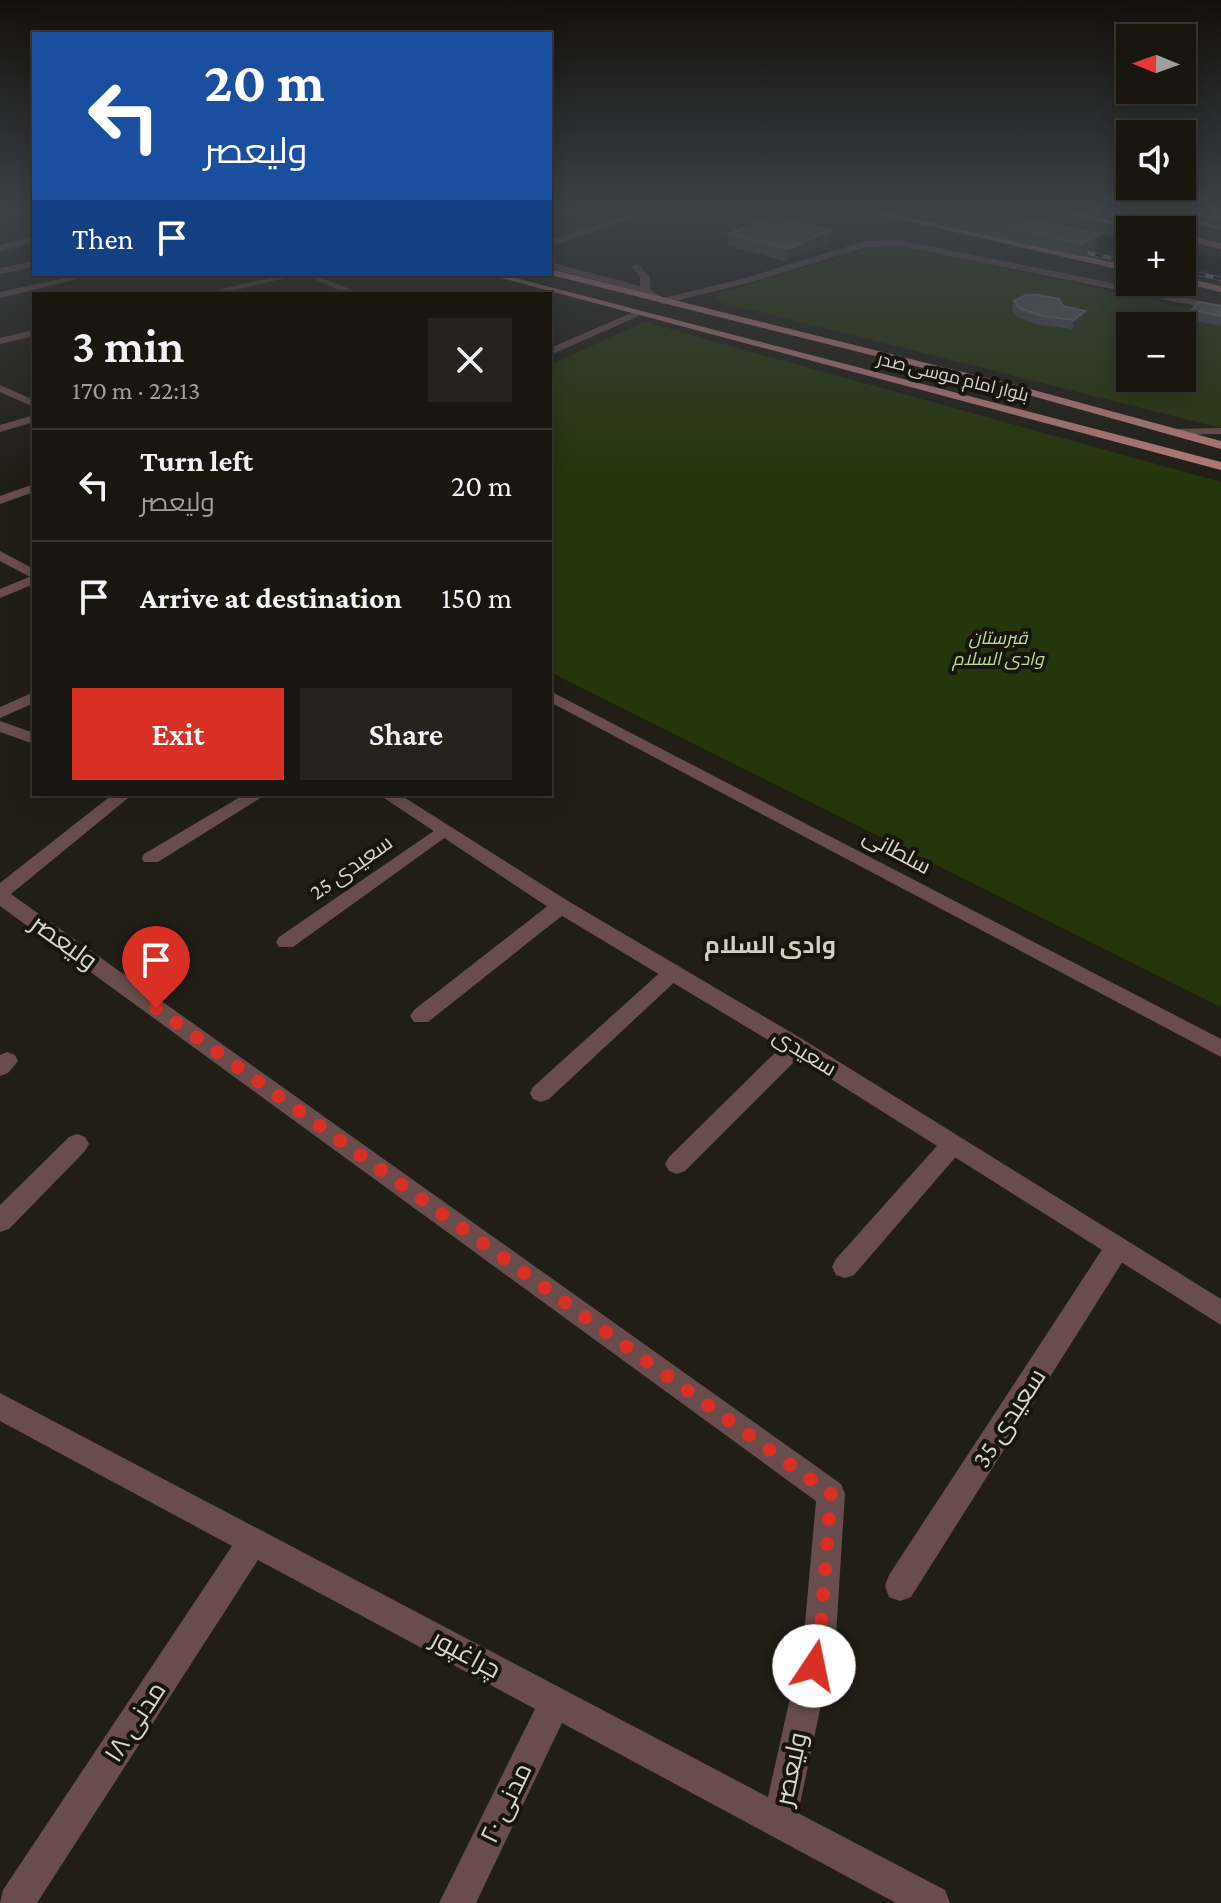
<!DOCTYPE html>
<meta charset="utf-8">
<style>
:root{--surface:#191610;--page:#26231e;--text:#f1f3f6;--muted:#9f9f9f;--line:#373530;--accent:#d93025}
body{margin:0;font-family:"Crimson Pro",Cairo,serif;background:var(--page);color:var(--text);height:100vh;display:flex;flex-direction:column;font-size:30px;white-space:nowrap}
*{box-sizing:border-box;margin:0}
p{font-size:26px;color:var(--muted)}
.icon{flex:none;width:44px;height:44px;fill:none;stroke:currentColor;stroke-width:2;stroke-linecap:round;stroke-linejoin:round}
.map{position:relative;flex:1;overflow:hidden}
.panel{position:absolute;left:32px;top:292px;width:520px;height:504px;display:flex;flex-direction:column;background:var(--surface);border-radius:0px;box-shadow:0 4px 20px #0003,0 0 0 2px var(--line)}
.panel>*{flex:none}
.top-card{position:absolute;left:32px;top:32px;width:520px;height:244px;border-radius:0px;box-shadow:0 4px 20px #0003,0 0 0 2px var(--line);background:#1a4fa0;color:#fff;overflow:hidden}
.needle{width:52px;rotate:271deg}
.controls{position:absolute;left:1116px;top:24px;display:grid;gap:16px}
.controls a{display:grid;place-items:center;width:80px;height:80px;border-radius:0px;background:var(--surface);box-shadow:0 4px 20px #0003,0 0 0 2px var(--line);font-size:40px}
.pin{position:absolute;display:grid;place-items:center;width:68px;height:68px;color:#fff;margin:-82px -34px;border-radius:50% 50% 50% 0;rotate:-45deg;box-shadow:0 0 8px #0007}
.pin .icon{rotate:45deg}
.me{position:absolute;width:88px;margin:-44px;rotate:11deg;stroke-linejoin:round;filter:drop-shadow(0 0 6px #0008)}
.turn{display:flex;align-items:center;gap:28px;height:168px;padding:0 40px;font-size:36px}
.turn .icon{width:104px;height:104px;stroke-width:2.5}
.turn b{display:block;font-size:56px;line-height:68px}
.then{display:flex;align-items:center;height:76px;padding:0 40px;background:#0003;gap:16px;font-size:30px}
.round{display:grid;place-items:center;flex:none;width:84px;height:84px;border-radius:0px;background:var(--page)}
.summary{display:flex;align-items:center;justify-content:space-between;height:136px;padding:0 40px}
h1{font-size:48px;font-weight:600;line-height:60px}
.primary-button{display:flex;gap:16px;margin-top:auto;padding:16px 40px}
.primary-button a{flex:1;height:92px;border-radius:0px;background:var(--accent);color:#fff;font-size:32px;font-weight:600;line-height:92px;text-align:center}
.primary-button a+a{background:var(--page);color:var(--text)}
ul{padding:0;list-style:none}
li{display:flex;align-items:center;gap:24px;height:112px;padding:0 40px;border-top:2px solid var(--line)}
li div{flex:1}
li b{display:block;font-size:30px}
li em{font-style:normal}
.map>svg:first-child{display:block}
.green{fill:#26360c;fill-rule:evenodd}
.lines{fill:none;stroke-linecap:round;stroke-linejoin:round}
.river{fill:#000f16;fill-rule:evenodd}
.service{fill:#684d4c;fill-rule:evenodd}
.minor{fill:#684d4c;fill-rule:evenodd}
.secondary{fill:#916765;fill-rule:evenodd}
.primary{fill:#b17a78;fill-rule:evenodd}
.rail-casing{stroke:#898781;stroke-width:4}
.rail{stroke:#18150d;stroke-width:3;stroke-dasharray:8;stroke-linecap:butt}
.wall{fill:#4b4a52}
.shaded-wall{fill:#343235}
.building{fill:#5a5960;stroke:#6d6d72;stroke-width:2}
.route{stroke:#d93025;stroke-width:14;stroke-dasharray:0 25.2}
.labels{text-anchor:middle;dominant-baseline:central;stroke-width:8;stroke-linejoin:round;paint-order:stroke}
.far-street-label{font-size:18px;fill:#d7d5d0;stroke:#18150d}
.far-park-label{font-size:18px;font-style:italic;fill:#bee090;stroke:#18150d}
.street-label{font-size:22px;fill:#d7d5d0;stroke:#18150d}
.neighbourhood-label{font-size:24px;font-weight:bold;fill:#d1cec2;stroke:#18150d}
.near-street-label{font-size:26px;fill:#d7d5d0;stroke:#18150d}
</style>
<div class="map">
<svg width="1221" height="1903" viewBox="0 0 1221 1903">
<rect width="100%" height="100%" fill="#211e16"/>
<!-- green -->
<g class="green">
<polygon points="985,211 1044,211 1130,230 1130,242"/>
<polygon points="1080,211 1116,211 1221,233 1221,242 1182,233 1182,230 1167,230"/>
<path d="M896,245L1221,315V428L720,302L716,298L719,293L875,246ZM1130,326H1182V378H1130Z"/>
<polygon points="644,322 1221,482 1221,1007 550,672 550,365"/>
</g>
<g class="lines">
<!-- river -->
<g class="river">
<polygon points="956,211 1000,211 1130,240 1130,254 967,218"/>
<polygon points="1182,250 1221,258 1221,274 1182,266"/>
</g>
<!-- service -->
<g class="service">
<polygon points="638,211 650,211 550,247 550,241"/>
<polygon points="900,240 1221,305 1221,311 900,246 866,247 748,283 662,304 642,292 550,268 550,262 640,286 640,277 631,266 638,264 650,277 650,289 663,298 742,279 865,241"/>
<polygon points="34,415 34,422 0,432 0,425"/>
<polygon points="1221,428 1221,434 1174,435 1168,432 1174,429"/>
<polygon points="34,484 34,492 0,504 0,496"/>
<polygon points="34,575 34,584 0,598 0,589"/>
<polygon points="34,692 34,703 0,718 0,707"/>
<polygon points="245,794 267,794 158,862 144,862 142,858 144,854"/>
<polygon points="444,824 453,830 450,834 293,947 279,947 276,942 279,937"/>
<polygon points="561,899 571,906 568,911 428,1022 414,1022 410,1016 414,1010 554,901"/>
<polygon points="672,966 679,968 682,973 679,978 549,1099 541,1102 533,1099 530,1093 533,1087 665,968"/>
<polygon points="796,1038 804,1040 807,1046 804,1052 685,1171 677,1174 669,1171 665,1164 669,1157 788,1040"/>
<polygon points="7,1052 15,1055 18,1061 8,1073 0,1076 0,1055"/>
<polygon points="77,1134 85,1137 89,1144 85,1151 9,1229 0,1232 0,1205 69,1137"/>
<polygon points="952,1135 960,1138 964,1145 960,1152 854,1275 845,1278 836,1275 832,1267 836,1259 944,1138"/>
<polygon points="1116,1239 1125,1242 1128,1250 1125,1258 911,1597 900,1601 889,1597 885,1586 889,1575 1107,1242"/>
</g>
<!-- minor -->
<g class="minor">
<polygon points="0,211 12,211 0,215"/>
<polygon points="34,236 34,242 0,251 0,245"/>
<polygon points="34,261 34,267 0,274 0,268"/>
<polygon points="82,274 98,274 0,298 0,292"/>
<polygon points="285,274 301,274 219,294 201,294"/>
<polygon points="302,274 314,274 361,294 348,294"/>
<polygon points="636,311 639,316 550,355 550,348"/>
<polygon points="34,330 34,336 0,344 0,338"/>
<polygon points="0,385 34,400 34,407 0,392"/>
<polygon points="0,551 34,569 34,579 0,561"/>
<polygon points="550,691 1221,1039 1221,1057 550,702"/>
<polygon points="0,721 34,733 34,744 0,732"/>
<polygon points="113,794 133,794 11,894 841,1484 845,1494 836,1635 798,1813 945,1890 950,1903 896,1903 562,1723 476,1903 439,1903 535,1709 258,1560 37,1903 0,1903 3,1890 232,1546 0,1421 0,1393 768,1797 804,1635 816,1501 0,906 0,883"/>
<polygon points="378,794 399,794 568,901 804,1040 1221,1299 1221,1325 788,1052 554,911"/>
</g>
<!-- secondary -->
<polygon class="secondary" points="1138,211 1154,211 1221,226 1221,230"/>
<!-- primary -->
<g class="primary">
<polygon points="863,211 879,211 1130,266 1130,272"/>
<polygon points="1055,211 1071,211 1151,230 1136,230"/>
<polygon points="1182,234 1221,243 1221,249 1182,240"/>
<polygon points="550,269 1019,386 1221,441 1221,449 1011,390 547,274"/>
<polygon points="486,274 500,274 1134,439 1221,462 1221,470"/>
<polygon points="1182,277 1221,286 1221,292 1179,282 1182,282"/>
</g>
<defs>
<g id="rail">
<polyline points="896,211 958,225"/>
<polyline points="1064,248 1130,262"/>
<polyline points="1182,270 1221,279"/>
</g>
</defs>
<!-- rail casing -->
<use href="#rail" class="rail-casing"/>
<!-- rail -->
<use href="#rail" class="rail"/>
</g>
<!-- wall -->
<g class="wall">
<polygon points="1177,211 1221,211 1221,221"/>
<polygon points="936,212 1097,246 1079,256 934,224"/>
<polygon points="831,230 829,243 786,261 728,246 728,234"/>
<polygon points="1014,301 1063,306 1085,311 1083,320 1072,329 1040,325 1017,317 1012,310"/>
<polygon points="1221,306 1221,326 1188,319 1191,310"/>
</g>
<!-- shaded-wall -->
<g class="shaded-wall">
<polygon points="831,230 829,243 786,261 788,249"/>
<polygon points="1100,234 1097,246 1079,256 1082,244"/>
<polygon points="1085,311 1083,320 1072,329 1074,320"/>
</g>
<!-- building -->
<g class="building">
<polygon points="938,211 990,211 1100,234 1082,244 936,212"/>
<polygon points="772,217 831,230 788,249 728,234"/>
<polygon points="1026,295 1039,295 1059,299 1063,306 1085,311 1074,320 1042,316 1019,308 1014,301"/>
<polygon points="1200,302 1221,306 1221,316 1191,310"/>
</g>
<!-- sky -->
<linearGradient id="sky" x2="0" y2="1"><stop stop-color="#12100c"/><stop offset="0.44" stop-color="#3d4147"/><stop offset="1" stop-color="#3d4147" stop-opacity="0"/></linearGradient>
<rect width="1221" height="478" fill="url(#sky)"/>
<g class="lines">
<!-- route -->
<polyline class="route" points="156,1008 831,1494 820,1635 814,1666"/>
</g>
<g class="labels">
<!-- far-street labels -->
<g class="far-street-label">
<text transform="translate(953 377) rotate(14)">بلوار امام موسی صدر</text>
</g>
<!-- far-park labels -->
<g class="far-park-label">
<text x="998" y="638">قبرستان<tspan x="998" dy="21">وادی السلام</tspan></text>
</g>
<!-- street labels -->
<g class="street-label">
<text transform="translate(897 851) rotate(28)">سلطانی</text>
<text transform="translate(351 867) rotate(-35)">سعیدی 25</text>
<text transform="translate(805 1052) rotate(32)">سعیدی</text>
</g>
<!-- neighbourhood labels -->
<g class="neighbourhood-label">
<text x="770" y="944">وادی السلام</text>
</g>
<!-- near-street labels -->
<g class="near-street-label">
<text transform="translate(64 942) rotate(36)">ولیعصر</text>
<text transform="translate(1009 1418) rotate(-57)">سعیدی 35</text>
<text transform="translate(466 1654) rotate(28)">چراغپور</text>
<text transform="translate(135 1722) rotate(-57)">مدنی ۱۸</text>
<text transform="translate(791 1769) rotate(-78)">ولیعصر</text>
<text transform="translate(506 1803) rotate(-64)">مدنی ۲۰</text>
</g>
</g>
</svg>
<div class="controls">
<a><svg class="needle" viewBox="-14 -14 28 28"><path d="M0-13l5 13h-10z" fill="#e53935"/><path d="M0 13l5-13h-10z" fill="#9f9f9f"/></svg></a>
<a><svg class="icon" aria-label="sound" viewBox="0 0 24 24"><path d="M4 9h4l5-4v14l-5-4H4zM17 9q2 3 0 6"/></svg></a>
<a>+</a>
<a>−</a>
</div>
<div class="pin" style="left:156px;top:1008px;background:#d93025"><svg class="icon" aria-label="arrive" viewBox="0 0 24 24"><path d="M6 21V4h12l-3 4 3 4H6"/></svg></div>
<svg class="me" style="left:814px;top:1666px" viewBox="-20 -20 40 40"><circle r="19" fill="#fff"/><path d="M0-13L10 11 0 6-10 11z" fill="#d93025"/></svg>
<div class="top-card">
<div class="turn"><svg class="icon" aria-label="left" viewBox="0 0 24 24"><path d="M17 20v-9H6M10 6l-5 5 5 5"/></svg><div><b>20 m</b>ولیعصر</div></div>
<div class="then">Then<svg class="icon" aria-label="arrive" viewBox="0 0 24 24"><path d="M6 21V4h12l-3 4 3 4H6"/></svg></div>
</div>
<section class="panel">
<div class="summary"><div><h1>3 min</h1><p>170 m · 22:13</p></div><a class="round"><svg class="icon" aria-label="close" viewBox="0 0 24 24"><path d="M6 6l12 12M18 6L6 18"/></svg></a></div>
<ul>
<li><svg class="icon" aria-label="left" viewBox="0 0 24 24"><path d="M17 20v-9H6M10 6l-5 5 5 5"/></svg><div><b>Turn left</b><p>ولیعصر</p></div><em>20 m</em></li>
<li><svg class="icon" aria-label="arrive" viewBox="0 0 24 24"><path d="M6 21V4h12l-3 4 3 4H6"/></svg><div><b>Arrive at destination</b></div><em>150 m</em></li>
</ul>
<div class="primary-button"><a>Exit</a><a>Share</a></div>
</section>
</div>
